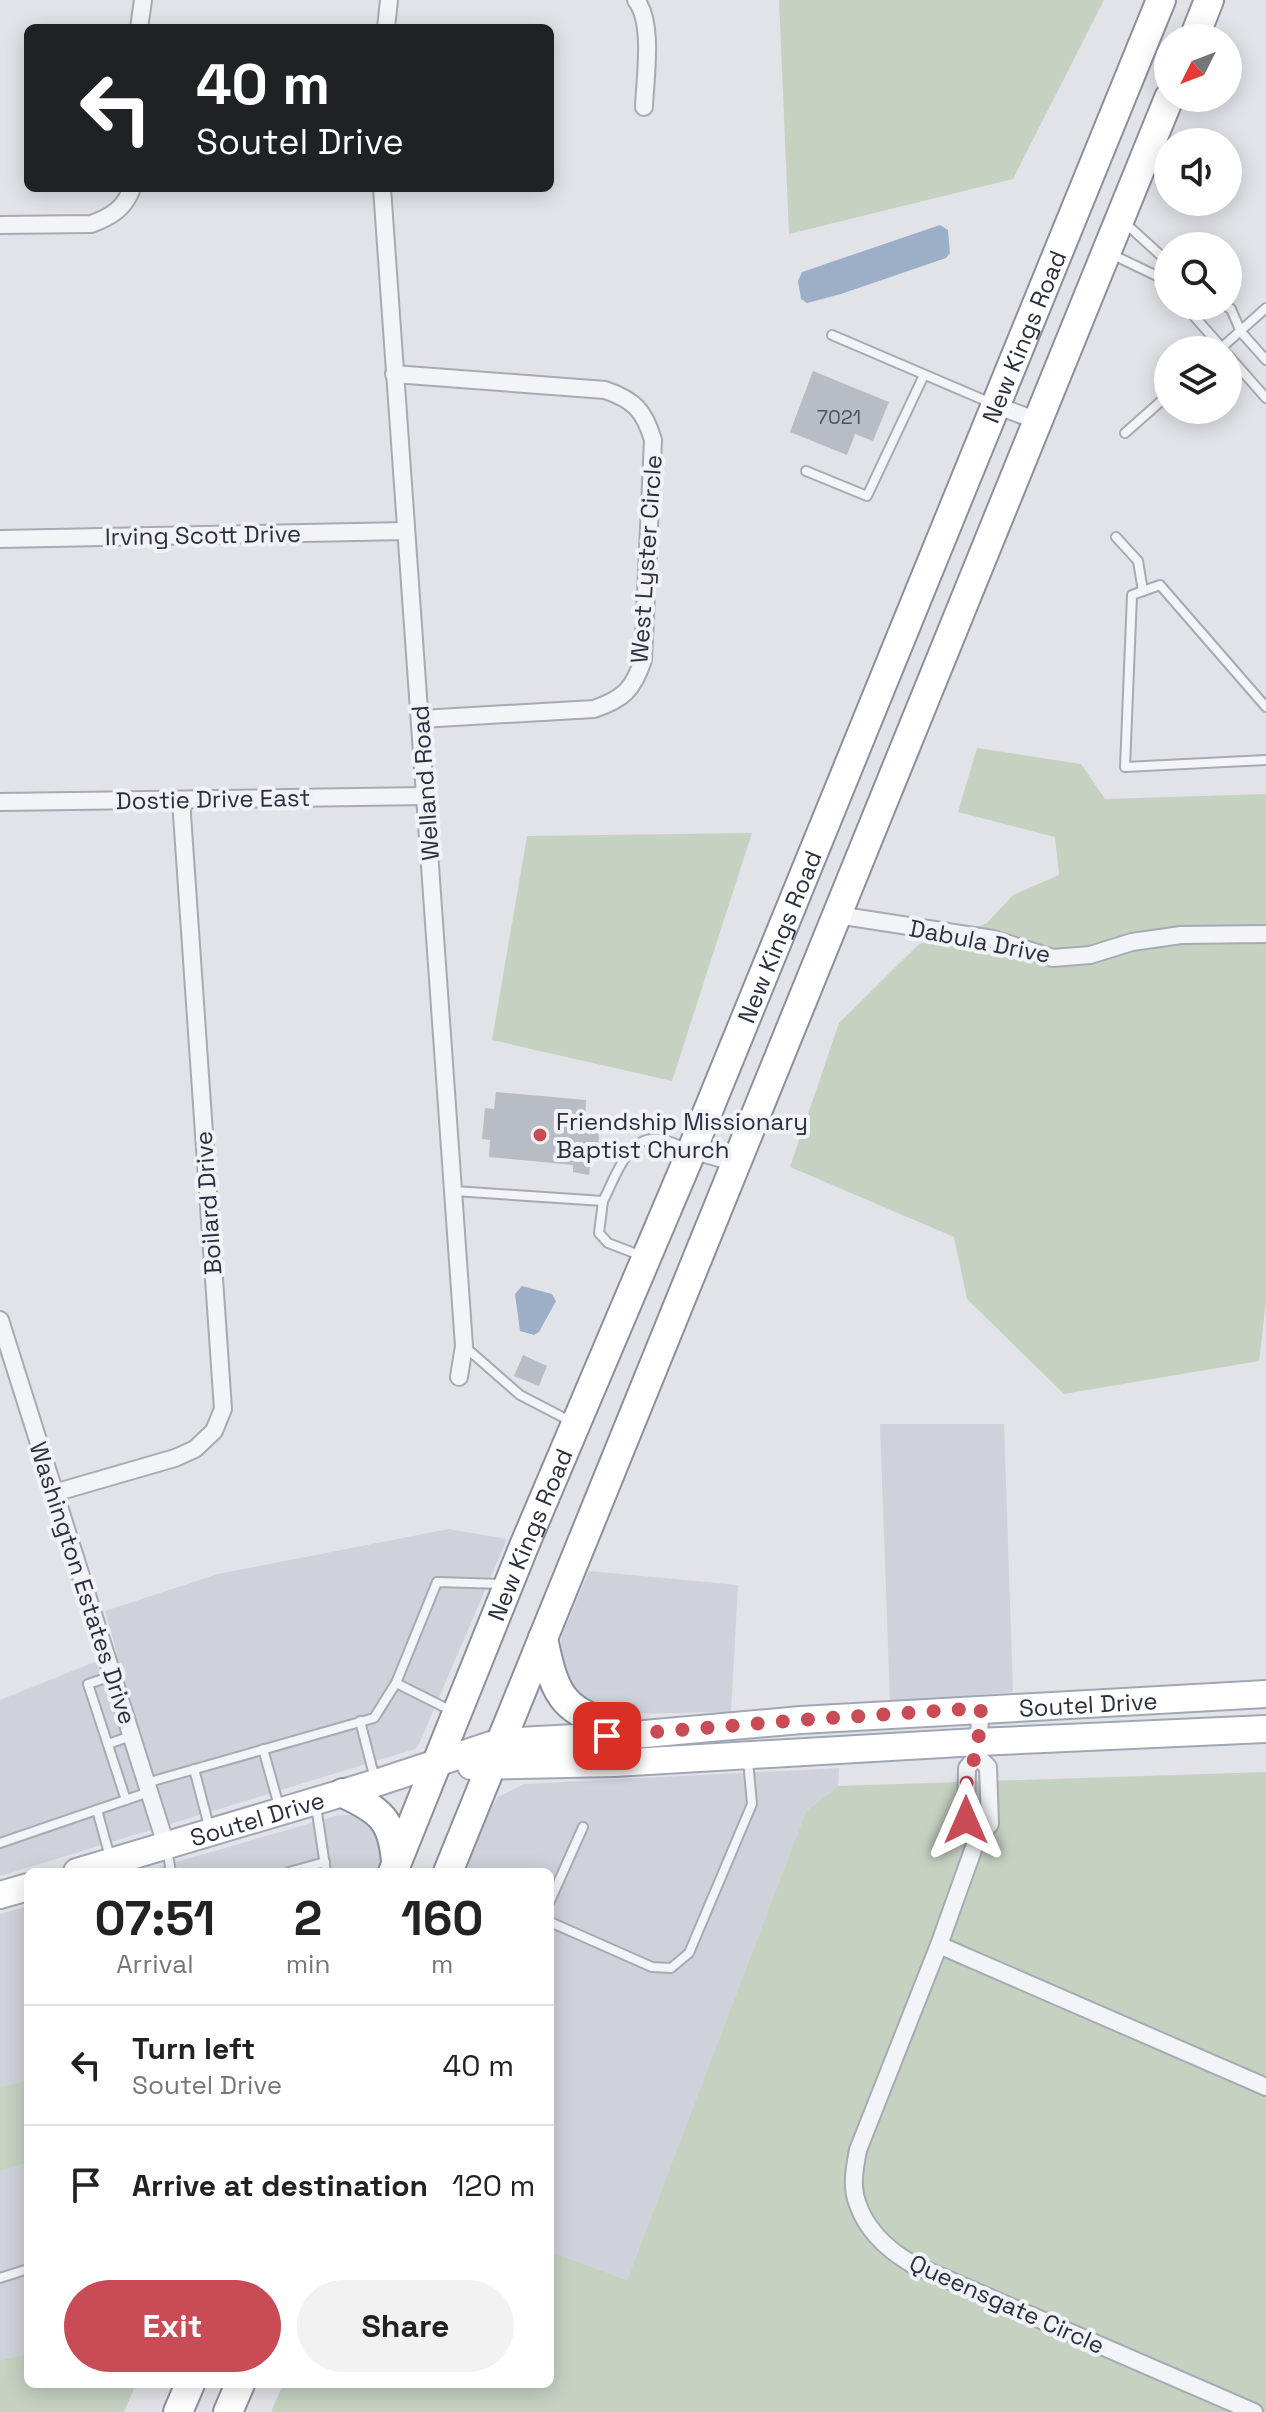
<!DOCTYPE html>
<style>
:root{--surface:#fff;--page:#f2f2f2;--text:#222;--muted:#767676;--line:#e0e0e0;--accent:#c94b56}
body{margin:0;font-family:"Space Grotesk",sans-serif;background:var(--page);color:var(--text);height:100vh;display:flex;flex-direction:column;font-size:30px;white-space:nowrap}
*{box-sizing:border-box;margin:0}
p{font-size:26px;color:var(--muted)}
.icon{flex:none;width:44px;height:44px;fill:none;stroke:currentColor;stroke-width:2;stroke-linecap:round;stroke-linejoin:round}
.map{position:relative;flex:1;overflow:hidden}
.drawer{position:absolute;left:24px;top:1868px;width:530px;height:520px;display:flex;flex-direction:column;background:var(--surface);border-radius:12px;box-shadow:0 4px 20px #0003}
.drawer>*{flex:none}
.top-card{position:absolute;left:24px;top:24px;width:530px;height:168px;border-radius:12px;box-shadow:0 4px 20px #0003;background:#202124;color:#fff;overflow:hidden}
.needle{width:52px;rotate:228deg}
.fabs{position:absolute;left:1154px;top:24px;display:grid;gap:16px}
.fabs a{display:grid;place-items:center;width:88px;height:88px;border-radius:50%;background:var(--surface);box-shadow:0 4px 20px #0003;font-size:40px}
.pin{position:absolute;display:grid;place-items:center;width:68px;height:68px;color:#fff;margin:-34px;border-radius:16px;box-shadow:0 4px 12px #0006}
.me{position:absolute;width:88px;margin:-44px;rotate:0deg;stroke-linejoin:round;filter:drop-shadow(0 0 6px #0008)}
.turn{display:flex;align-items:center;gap:28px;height:168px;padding:0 40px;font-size:36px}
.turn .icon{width:104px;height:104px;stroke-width:2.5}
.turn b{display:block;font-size:56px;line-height:68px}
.eta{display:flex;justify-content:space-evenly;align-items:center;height:136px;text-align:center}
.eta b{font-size:48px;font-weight:700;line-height:56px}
.primary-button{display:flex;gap:16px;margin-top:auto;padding:16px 40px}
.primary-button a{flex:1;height:92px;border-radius:48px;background:var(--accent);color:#fff;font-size:32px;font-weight:700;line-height:92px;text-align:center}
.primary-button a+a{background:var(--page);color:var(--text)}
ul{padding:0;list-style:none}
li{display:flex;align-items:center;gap:24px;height:120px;padding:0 40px;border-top:2px solid var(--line)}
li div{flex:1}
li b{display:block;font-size:30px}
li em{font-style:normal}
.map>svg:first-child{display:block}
.built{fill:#cfd2db}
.green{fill:#c5d2c2}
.water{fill:#9dafc7}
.building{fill:#b8bcc5}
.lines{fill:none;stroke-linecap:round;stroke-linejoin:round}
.service-casing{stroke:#a6aab3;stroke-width:12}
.minor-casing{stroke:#a6aab3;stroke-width:20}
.primary-casing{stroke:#a0a7b4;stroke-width:30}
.trunk-casing{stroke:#89909f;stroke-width:32}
.service{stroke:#f3f4f7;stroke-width:8}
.minor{stroke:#f3f4f7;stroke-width:16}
.primary{stroke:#fff;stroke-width:26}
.trunk{stroke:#fff;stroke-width:28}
.route{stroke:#c94b56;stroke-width:14;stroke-dasharray:0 25.2}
.poi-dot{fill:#c94b56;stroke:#f0f2f6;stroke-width:3}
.labels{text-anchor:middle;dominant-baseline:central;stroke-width:8;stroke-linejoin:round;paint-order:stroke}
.number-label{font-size:20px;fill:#4e5361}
.street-label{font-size:24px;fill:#2a3040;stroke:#f0f2f6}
.poi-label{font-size:24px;fill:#2a3040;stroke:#f0f2f6;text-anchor:start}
</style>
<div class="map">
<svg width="1266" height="2412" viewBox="0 0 1266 2412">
<rect width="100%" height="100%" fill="#e1e3e9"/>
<!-- built -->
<g class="built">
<polygon points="880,1424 1004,1424 1013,1692 890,1702"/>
<polygon points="449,1529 507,1539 419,1744 415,1749 0,1876 0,1700 117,1653 105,1611 218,1574"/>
<polygon points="589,1571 738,1585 731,1712 615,1714 575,1698 558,1659 562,1635"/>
<polygon points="839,1768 838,1786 806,1811 627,2280 550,2251 550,1872 465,1872 489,1812 498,1797 524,1784"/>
<polygon points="339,1815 354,1815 370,1820 388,1835 381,1872 142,1872"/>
<polygon points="28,1906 28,1978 26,1979 28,1992 28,2080 0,2087 0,1914"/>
<polygon points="28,2163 28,2354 0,2360 0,2171"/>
</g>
<!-- green -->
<g class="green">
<polygon points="779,0 1104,0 1013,179 789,234"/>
<polygon points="977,748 1081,764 1105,799 1266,794 1266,1301 1259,1361 1064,1394 967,1299 954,1237 790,1167 839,1023 919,944 986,924 1013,895 1059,875 1055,837 958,812"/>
<polygon points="752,833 672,1081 492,1040 527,836"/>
<polygon points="1266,1772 1266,2412 271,2412 283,2384 550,2384 550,2251 627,2280 806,1811 838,1786"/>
<polygon points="28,2080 28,2163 0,2171 0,2087"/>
<polygon points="28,2354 28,2384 136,2384 124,2412 0,2412 0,2360"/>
</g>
<!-- water -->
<g class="water">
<polygon points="940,225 948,230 950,253 946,258 841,294 807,303 801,299 798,281 802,272"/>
<polygon points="522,1286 552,1294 556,1301 539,1332 534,1335 520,1331 515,1294"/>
</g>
<!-- building -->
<g class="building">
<polygon points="813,371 889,402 873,441 855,434 847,455 790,432"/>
<polygon points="496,1092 586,1100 585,1122 594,1123 594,1130 599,1131 598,1156 591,1157 589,1175 573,1172 573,1165 489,1157 490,1140 482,1139 485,1108 494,1109"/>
<polygon points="523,1355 547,1366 539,1386 514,1376"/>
</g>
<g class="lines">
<defs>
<g id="service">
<polyline points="1124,222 1168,262"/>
<polyline points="1111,254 1159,277 1168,287"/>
<polyline points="1185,306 1224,350"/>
<polyline points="1226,306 1231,309 1241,332 1266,360"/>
<polyline points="832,335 991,403"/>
<polyline points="1219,350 1266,308"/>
<polyline points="1228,355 1266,398"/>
<polyline points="1125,433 1168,395"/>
<polyline points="806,471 867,496 924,375"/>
<polyline points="1116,537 1138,561 1143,591"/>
<polyline points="1266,707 1160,585 1132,595 1125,767 1266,760"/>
<polyline points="454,1191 603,1201 599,1233 608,1243 642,1256"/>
<path d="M603,1201C616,1177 627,1134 661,1139C670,1141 678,1145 686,1148"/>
<polyline points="464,1346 520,1395 572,1422"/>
<polyline points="112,1676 88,1684 126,1800"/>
<polyline points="396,1683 452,1711"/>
<polyline points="360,1721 375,1779"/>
<polyline points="108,1744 131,1736"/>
<polyline points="263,1749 279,1806"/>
<polyline points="194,1769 210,1830"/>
<polyline points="146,1783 374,1718 396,1683 437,1582 503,1584"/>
<polyline points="316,1806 326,1872"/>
<polyline points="97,1810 110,1857"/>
<polyline points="0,1843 149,1792"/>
<polyline points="167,1849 171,1872"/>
<polyline points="289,1872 325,1862"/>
<polyline points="550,1901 583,1827"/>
<polyline points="550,1922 652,1967 671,1968 689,1953 752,1804 748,1760"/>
<polyline points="0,2278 28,2269"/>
</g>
<g id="minor">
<path d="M636,0C654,23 645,78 644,107"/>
<polyline points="139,28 143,0"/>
<polyline points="386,28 389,0"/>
<polyline points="382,188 464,1346 459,1377"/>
<path d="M0,225L91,224C111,217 125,208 132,188"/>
<path d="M394,374L605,390C634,400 644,410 653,440L643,660C633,690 623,699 594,709L421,719"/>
<polyline points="995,405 1038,421"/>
<polyline points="0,539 406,531"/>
<polyline points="0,802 426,796"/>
<polyline points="837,915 993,939 1053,958 1090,955 1132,942 1181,935 1266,934"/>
<polyline points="692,1150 736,1163"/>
<polyline points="0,1320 166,1845"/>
<polyline points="54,1493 175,1458 195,1449 214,1431 223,1409 181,800"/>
<path d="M977,1756L988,1767L990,1824L977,1839L939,1945L858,2150C855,2166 851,2185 857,2202C866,2230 888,2250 912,2264L1254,2412"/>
<polyline points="977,1839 966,1820 967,1768 977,1756 981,1708"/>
<polyline points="939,1945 1266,2087"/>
</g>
<g id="primary">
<polyline points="471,1766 614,1763 977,1742 1266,1729"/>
<path id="s1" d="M77,1872L376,1783L500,1742L633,1735L801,1720L1266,1694"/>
<polyline points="0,1895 28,1887"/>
</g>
<g id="trunk">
<polyline points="1194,38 1209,0"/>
<path d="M543,1638C557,1710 568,1709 633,1735"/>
<path d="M343,1793C380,1810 393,1820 396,1862"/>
<path id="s2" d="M393,1872L524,1546L692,1150L1161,0"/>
<polyline points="448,1872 1169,98"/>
<polyline points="178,2412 190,2384"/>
<polyline points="228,2412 240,2384"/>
</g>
</defs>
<!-- service casing -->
<use href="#service" class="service-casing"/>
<!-- minor casing -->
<use href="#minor" class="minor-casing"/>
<!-- primary casing -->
<use href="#primary" class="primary-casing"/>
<!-- trunk casing -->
<use href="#trunk" class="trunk-casing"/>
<!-- service -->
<use href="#service" class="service"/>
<!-- minor -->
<use href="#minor" class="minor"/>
<!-- primary -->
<use href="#primary" class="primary"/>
<!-- trunk -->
<use href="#trunk" class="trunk"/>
</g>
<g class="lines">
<!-- route -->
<polyline class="route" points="607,1736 801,1720 981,1708 977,1756 967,1768 966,1820"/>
</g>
<!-- markers -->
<circle class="poi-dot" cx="540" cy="1135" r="8"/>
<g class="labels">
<!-- number labels -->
<g class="number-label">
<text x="839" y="417">7021</text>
</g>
<!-- street labels -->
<g class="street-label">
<text stroke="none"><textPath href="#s2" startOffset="1660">New Kings Road</textPath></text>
<text transform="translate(203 535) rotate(-1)">Irving Scott Drive</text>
<text transform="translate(646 559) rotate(-86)">West Lyster Circle</text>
<text transform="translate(425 783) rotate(-94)">Welland Road</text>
<text transform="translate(213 799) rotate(-1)">Dostie Drive East</text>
<text stroke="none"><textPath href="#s2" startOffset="1012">New Kings Road</textPath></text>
<text transform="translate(980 941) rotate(11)">Dabula Drive</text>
<text transform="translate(208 1203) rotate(-94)">Boilard Drive</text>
<text stroke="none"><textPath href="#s2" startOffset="364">New Kings Road</textPath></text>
<text transform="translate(83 1583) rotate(72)">Washington Estates Drive</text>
<text stroke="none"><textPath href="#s1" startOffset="1032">Soutel Drive</textPath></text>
<text stroke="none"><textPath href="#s1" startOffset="188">Soutel Drive</textPath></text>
<text transform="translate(1007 2304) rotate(24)">Queensgate Circle</text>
</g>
<!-- poi labels -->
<g class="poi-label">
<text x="556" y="1121">Friendship Missionary<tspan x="556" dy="28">Baptist Church</tspan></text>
</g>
</g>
</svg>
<div class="fabs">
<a><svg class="needle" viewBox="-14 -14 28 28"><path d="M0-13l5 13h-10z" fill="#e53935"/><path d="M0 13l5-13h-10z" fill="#767676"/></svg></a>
<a><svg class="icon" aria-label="sound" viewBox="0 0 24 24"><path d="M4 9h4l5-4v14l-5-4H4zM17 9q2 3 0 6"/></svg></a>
<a><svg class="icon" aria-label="search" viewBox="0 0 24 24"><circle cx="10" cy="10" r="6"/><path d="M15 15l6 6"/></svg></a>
<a><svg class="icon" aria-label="layers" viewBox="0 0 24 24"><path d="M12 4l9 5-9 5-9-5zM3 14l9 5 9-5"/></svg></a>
</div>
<div class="pin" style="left:607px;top:1736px;background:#d93025"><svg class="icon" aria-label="arrive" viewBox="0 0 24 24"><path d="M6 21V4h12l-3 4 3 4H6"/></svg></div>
<svg class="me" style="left:966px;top:1820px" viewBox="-20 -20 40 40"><path d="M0-17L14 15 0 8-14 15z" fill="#c94b56" stroke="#fff" stroke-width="4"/></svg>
<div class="top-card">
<div class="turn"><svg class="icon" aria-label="left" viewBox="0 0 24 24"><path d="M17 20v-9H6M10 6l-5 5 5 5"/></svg><div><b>40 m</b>Soutel Drive</div></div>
</div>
<section class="drawer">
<div class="eta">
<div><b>07:51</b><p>Arrival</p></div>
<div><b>2</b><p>min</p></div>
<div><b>160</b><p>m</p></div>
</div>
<ul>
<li><svg class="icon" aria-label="left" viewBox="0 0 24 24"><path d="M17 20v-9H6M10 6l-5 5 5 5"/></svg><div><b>Turn left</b><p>Soutel Drive</p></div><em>40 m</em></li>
<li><svg class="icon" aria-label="arrive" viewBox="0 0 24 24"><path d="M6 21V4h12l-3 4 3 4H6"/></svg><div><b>Arrive at destination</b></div><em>120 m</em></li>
</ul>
<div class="primary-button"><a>Exit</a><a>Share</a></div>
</section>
</div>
